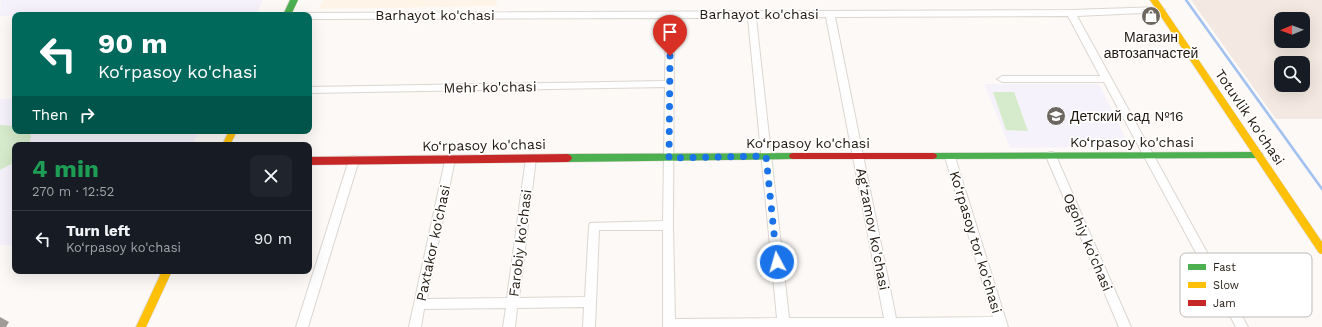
<!DOCTYPE html>
<meta charset="utf-8">
<style>
:root{--surface:#171b24;--page:#20242c;--text:#f1f3f6;--muted:#9ea1a6;--line:#363941}
body{margin:0;font-family:"Work Sans",sans-serif;background:var(--page);color:var(--text);height:100vh;display:flex;flex-direction:column;font-size:15px;white-space:nowrap}
*{box-sizing:border-box;margin:0}
p{font-size:13px;color:var(--muted)}
.icon{flex:none;width:22px;height:22px;fill:none;stroke:currentColor;stroke-width:2;stroke-linecap:round;stroke-linejoin:round}
.map{position:relative;flex:1;overflow:hidden}
.side{position:absolute;left:12px;top:142px;width:300px;height:132px;display:flex;flex-direction:column;background:var(--surface);border-radius:8px;box-shadow:0 4px 16px #0002}
.side>*{flex:none}
.banner{position:absolute;left:12px;top:12px;width:300px;height:122px;border-radius:8px;box-shadow:0 4px 16px #0002;background:#00695c;color:#fff;overflow:hidden}
.needle{width:26px;rotate:269deg}
.buttons{position:absolute;left:1274px;top:12px;display:grid;gap:8px}
.buttons a{display:grid;place-items:center;width:36px;height:36px;border-radius:8px;background:var(--surface);box-shadow:0 4px 16px #0002;font-size:20px}
.pin{position:absolute;display:grid;place-items:center;width:34px;height:34px;color:#fff;margin:-41px -17px;border-radius:50% 50% 50% 0;rotate:-45deg;box-shadow:0 0 4px #0007}
.pin .icon{rotate:45deg}
.me{position:absolute;width:44px;margin:-22px;rotate:354deg;stroke-linejoin:round;filter:drop-shadow(0 0 3px #0008)}
.turn{display:flex;align-items:center;gap:14px;height:84px;padding:0 20px;font-size:18px}
.turn .icon{width:52px;height:52px;stroke-width:2.5}
.turn b{display:block;font-size:28px;line-height:34px}
.then{display:flex;align-items:center;height:38px;padding:0 20px;background:#0003;gap:8px;font-size:15px}
.round{display:grid;place-items:center;flex:none;width:42px;height:42px;border-radius:8px;background:var(--page)}
.headline{display:flex;align-items:center;justify-content:space-between;height:68px;padding:0 20px}
h1{font-size:24px;font-weight:700;line-height:30px;color:#1e9e55}
ul{padding:0;list-style:none}
li{display:flex;align-items:center;gap:12px;height:56px;padding:0 20px;border-top:1px solid var(--line)}
li div{flex:1}
li b{display:block;font-size:15px}
li em{font-style:normal}
.map>svg:first-child{display:block}
.commercial{fill:#f4e9e2;fill-rule:evenodd}
.built{fill:#fef4e7}
.education{fill:#f6f2fb}
.green{fill:#d5ebcb}
.lines{fill:none;stroke-linecap:round;stroke-linejoin:round}
.stream{stroke:#a2c1f0;stroke-width:2.5}
.street-casing{stroke:#dcd6d0;stroke-width:2}
.fast-casing{stroke:#dcd6d0;stroke-width:1}
.slow-casing{stroke:#dcd6d0;stroke-width:1}
.jam-casing{stroke:#dcd6d0;stroke-width:1}
.street{fill:#fffefe;fill-rule:evenodd}
.fast{fill:#4caf50;fill-rule:evenodd}
.slow{fill:#ffc107;fill-rule:evenodd}
.jam{fill:#c62828;fill-rule:evenodd}
.shaded-wall{fill:#a09b97}
.route{stroke:#1a73e8;stroke-width:7;stroke-dasharray:0 12.6}
.labels{text-anchor:middle;dominant-baseline:central;stroke-width:3.5;stroke-linejoin:round;paint-order:stroke}
.street-label{font-size:14px;fill:#21190f;stroke:#fff}
.poi-label{font-size:14px;fill:#21190f;stroke:#fff}
.key{fill:#fff;stroke:#bcbab7;stroke-width:1}
.key-label{font-size:11px;fill:#21190f}
</style>
<div class="map">
<svg width="1322" height="327" viewBox="0 0 1322 327">
<rect width="100%" height="100%" fill="#fcf9f6"/>
<!-- commercial -->
<path class="commercial" d="M1191,0H1322V119H1276ZM1281,19H1303V41H1281ZM1281,63H1303V85H1281Z"/>
<!-- built -->
<polygon class="built" points="323,0 497,0 496,6 319,9"/>
<!-- education -->
<g class="education">
<polygon points="1,0 263,0 257,13 0,16"/>
<polygon points="984,84 1099,84 1130,147 1010,148"/>
<polygon points="0,99 15,99 15,131 199,131 192,145 15,145 15,245 0,245"/>
</g>
<!-- green -->
<g class="green">
<polygon points="993,92 1014,92 1028,131 1006,130"/>
<polygon points="0,125 15,126 15,131 28,131 31,136 29,145 15,145 15,162 0,170"/>
</g>
<g class="lines">
<!-- stream -->
<polyline class="stream" points="1186,0 1322,189"/>
<defs>
<g id="street">
<path d="M1161,7L1165,10L1164,12L1077,16L1248,327H1236L1104,82H1002L997,79L1002,76H1100L1068,16L835,17L896,318L993,317L945,157L946,154H954L955,157L1008,327H663V230H599L595,327H583L584,307L517,308L515,327H503L506,308L424,309L421,327H409L446,156H454L455,159L427,299L507,298L526,158L527,155H535L536,158L519,298L585,297L589,226L590,223L663,221L665,87L309,93V87L665,81L666,18L309,19V15H305L309,13L1071,10ZM826,17L884,318H789L756,18ZM674,18H748L777,318L675,319L673,225Z"/>
<polygon points="1051,152 1055,153 1056,156 1131,327 1119,327 1046,156 1047,153"/>
<polygon points="354,156 358,157 359,160 308,327 296,327 349,160 350,157"/>
</g>
<g id="fast">
<polygon points="290,0 298,0 291,15 283,15"/>
<polygon points="1259,152 1262,153 1263,155 1262,157 1259,158 933,159 930,158 929,156 930,154 933,153"/>
<polygon points="793,153 796,154 797,156 796,158 793,159 568,162 565,160 564,158 565,156 568,154"/>
</g>
<g id="slow">
<polygon points="1150,0 1158,0 1322,242 1322,254 1319,253"/>
<polygon points="229,131 237,131 230,145 222,145"/>
<polygon points="162,271 172,271 146,327 136,327"/>
</g>
<g id="jam">
<polygon points="793,153 933,153 936,154 937,156 936,158 933,159 793,159 790,158 789,156 790,154"/>
<polygon points="568,154 571,156 572,158 571,160 568,162 309,165 309,157"/>
</g>
</defs>
<!-- street casing -->
<use href="#street" class="street-casing"/>
<!-- fast casing -->
<use href="#fast" class="fast-casing"/>
<!-- slow casing -->
<use href="#slow" class="slow-casing"/>
<!-- jam casing -->
<use href="#jam" class="jam-casing"/>
<!-- street -->
<use href="#street" class="street"/>
<!-- fast -->
<use href="#fast" class="fast"/>
<!-- slow -->
<use href="#slow" class="slow"/>
<!-- jam -->
<use href="#jam" class="jam"/>
</g>
<!-- shaded-wall -->
<polygon class="shaded-wall" points="0,317 9,322 6,327 0,327"/>
<g class="lines">
<!-- route -->
<polyline class="route" points="670,56 669,158 766,156 777,262"/>
</g>
<!-- icons -->
<defs>
<symbol id="shop-disc" viewBox="-11 -11 22 22"><circle r="9.5" fill="#6e6760" stroke="#fff"/><path d="M-5-2.5h2.3a2.7 3.5 0 0 1 5.4 0H5L5.5 6h-11ZM-1.5-2.5h3a1.5 2.3 0 0 0-3 0Z" fill="#fff"/></symbol>
<symbol id="school-disc" viewBox="-11 -11 22 22"><circle r="9.5" fill="#6e6760" stroke="#fff"/><path d="M0-5L7-2L0 1L-7-2ZM-4 1L0 2.5L4 1V4Q0 6-4 4Z" fill="#fff"/></symbol>
</defs>
<g fill-rule="evenodd">
<use href="#shop-disc" x="1140" y="5" width="22" height="22"/>
<use href="#school-disc" x="1045" y="105" width="22" height="22"/>
</g>
<g class="labels">
<!-- street labels -->
<g class="street-label">
<text x="759" y="14">Barhayot ko'chasi</text>
<text x="435" y="15">Barhayot ko'chasi</text>
<text transform="translate(490 87) rotate(-1)">Mehr ko'chasi</text>
<text transform="translate(1250 117) rotate(56)">Totuvlik ko'chasi</text>
<text x="1132" y="142">Ko‘rpasoy ko'chasi</text>
<text x="808" y="143">Ko‘rpasoy ko'chasi</text>
<text transform="translate(484 145) rotate(-1)">Ko‘rpasoy ko'chasi</text>
<text transform="translate(873 229) rotate(79)">Ag‘zamov ko'chasi</text>
<text transform="translate(976 242) rotate(73)">Ko‘rpasoy tor ko'chasi</text>
<text transform="translate(1088 242) rotate(67)">Ogohiy ko'chasi</text>
<text transform="translate(433 243) rotate(-78)">Paxtakor ko'chasi</text>
<text transform="translate(520 243) rotate(-83)">Farobiy ko'chasi</text>
</g>
<!-- poi labels -->
<g class="poi-label">
<text x="1151" y="37">Магазин<tspan x="1151" dy="16">автозапчастей</tspan></text>
<text x="1070" y="116" text-anchor="start">Детский сад №16</text>
</g>
</g>
<!-- legend -->
<rect x="1180" y="253" width="132" height="64" rx="6" class="key"/>
<rect x="1188" y="264" width="18" height="6" fill="#4caf50"/>
<rect x="1188" y="282" width="18" height="6" fill="#ffc107"/>
<rect x="1188" y="300" width="18" height="6" fill="#c62828"/>
<g class="key-label">
<text x="1213" y="271">Fast</text>
<text x="1213" y="289">Slow</text>
<text x="1213" y="307">Jam</text>
</g>
</svg>
<div class="buttons">
<a><svg class="needle" viewBox="-14 -14 28 28"><path d="M0-13l5 13h-10z" fill="#e53935"/><path d="M0 13l5-13h-10z" fill="#9ea1a6"/></svg></a>
<a><svg class="icon" aria-label="search" viewBox="0 0 24 24"><circle cx="10" cy="10" r="6"/><path d="M15 15l6 6"/></svg></a>
</div>
<div class="pin" style="left:670px;top:56px;background:#d93025"><svg class="icon" aria-label="arrive" viewBox="0 0 24 24"><path d="M6 21V4h12l-3 4 3 4H6"/></svg></div>
<svg class="me" style="left:777px;top:262px" viewBox="-20 -20 40 40"><circle r="17" fill="#1a73e8" stroke="#fff" stroke-width="3"/><path d="M0-11L8 9 0 5-8 9z" fill="#fff"/></svg>
<div class="banner">
<div class="turn"><svg class="icon" aria-label="left" viewBox="0 0 24 24"><path d="M17 20v-9H6M10 6l-5 5 5 5"/></svg><div><b>90 m</b>Ko‘rpasoy ko'chasi</div></div>
<div class="then">Then<svg class="icon" aria-label="right" viewBox="0 0 24 24"><path d="M7 20v-9h11M14 6l5 5-5 5"/></svg></div>
</div>
<section class="side">
<div class="headline"><div><h1>4 min</h1><p>270 m · 12:52</p></div><a class="round"><svg class="icon" aria-label="close" viewBox="0 0 24 24"><path d="M6 6l12 12M18 6L6 18"/></svg></a></div>
<ul>
<li><svg class="icon" aria-label="left" viewBox="0 0 24 24"><path d="M17 20v-9H6M10 6l-5 5 5 5"/></svg><div><b>Turn left</b><p>Ko‘rpasoy ko'chasi</p></div><em>90 m</em></li>
</ul>
</section>
</div>
